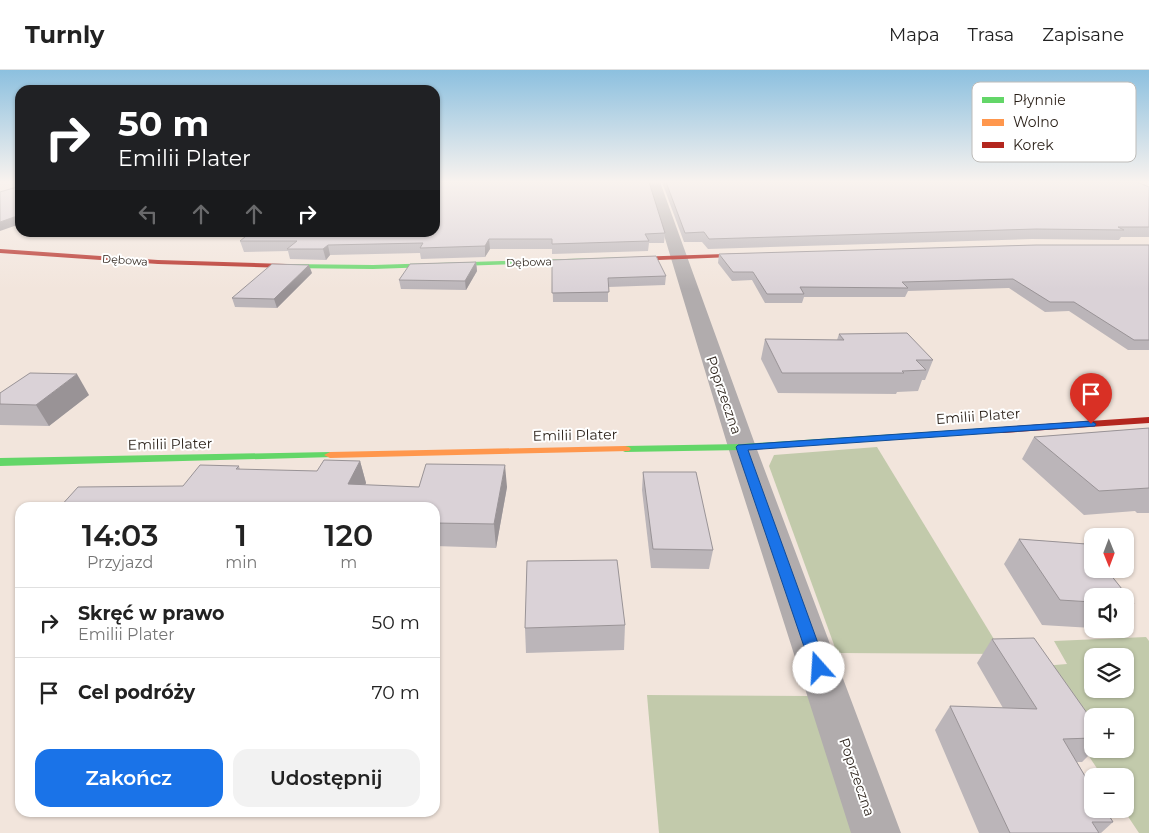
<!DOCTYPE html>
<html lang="pl">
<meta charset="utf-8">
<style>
:root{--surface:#fff;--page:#f2f2f2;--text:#222;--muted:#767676;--line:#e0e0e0;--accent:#1a73e8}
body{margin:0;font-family:Montserrat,sans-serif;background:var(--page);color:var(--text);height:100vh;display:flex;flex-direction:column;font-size:19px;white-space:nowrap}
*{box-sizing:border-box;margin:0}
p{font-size:16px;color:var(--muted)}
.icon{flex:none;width:28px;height:28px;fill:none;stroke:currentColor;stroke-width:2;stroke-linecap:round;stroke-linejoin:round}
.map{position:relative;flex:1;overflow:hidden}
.details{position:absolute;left:15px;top:432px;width:425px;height:315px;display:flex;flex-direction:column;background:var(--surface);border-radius:15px;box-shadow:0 1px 4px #0004}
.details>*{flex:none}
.guide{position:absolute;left:15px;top:15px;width:425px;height:152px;border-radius:15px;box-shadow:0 1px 4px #0004;background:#202124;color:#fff;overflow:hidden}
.needle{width:32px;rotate:179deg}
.fabs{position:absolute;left:1084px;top:458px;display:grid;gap:10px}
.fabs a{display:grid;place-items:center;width:50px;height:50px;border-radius:10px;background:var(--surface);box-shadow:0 1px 4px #0004;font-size:25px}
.pin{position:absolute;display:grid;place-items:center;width:42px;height:42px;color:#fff;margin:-51px -21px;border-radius:50% 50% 50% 0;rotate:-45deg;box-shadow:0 0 5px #0007}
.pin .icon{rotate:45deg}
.me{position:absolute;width:55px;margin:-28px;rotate:341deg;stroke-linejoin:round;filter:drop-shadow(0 0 4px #0008)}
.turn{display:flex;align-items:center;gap:18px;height:105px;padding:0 20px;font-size:22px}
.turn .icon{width:65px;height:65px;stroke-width:2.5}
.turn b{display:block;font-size:35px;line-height:42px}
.lanes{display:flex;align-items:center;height:48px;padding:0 20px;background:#0003;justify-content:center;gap:25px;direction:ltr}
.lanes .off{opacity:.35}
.eta{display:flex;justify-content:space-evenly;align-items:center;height:85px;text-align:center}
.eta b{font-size:30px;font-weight:600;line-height:35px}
.cta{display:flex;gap:10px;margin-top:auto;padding:10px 20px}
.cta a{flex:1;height:58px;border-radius:15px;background:var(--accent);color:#fff;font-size:20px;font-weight:600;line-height:58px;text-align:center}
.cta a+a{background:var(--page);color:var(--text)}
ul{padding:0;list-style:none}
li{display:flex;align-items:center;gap:15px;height:70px;padding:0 20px;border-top:1px solid var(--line)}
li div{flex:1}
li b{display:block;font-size:19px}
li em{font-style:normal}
header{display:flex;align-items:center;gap:30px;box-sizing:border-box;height:70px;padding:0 25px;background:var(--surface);border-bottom:1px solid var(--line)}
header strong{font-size:24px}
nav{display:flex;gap:28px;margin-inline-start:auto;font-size:18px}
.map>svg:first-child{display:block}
.forest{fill:#c2caab;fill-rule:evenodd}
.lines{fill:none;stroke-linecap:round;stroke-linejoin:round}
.street{fill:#b1acad;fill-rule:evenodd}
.fast{fill:#63d668;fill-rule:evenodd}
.slow{fill:#ff974d;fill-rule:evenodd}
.jam{fill:#b3261e;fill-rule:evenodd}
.wall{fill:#bbb5b9}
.shaded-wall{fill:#999396}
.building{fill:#dad2d7;stroke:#999396}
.route{fill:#1a73e8;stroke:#114b97}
.labels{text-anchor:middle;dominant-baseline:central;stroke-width:4;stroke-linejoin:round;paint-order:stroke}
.far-street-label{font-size:11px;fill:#281e16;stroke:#fff}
.street-label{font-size:14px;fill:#281e16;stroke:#fff}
.key{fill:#fff;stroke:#bebcb9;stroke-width:1}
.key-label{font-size:14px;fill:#281e16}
</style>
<header>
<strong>Turnly</strong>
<nav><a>Mapa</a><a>Trasa</a><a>Zapisane</a></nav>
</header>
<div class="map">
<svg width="1149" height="763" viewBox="0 0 1149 763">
<rect width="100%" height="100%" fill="#f2e5dc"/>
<!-- forest -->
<g class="forest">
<polygon points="877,377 1003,584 837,583 769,396 774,385"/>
<path d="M1146,567L1149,571V763H1139L1123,739H1125V706H1102L1030,597L1067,594L1054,571ZM1092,586H1125V619H1092ZM1092,646H1125V679H1092Z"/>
<polygon points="647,625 809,626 854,763 659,763"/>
</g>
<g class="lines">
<!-- street -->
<polygon class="street" points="648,112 660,112 756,377 901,763 851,763 728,377"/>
<!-- fast -->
<g class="fast">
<polygon points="633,187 635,188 635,190 373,199 286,198 283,196 286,194 373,195"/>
<polygon points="1003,357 1007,358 1008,360 1007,362 742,380 625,382 619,379 625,376 742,374"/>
<polygon points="330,382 334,383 336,385 334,387 0,396 0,388"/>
</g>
<!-- slow -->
<polygon class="slow" points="625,376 629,377 631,379 629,381 330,388 324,385 330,382"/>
<!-- jam -->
<g class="jam">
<polygon points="0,179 158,190 286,194 289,196 286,198 158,194 0,183"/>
<polygon points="755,183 758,185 757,186 633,191 630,189 633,187"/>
<polygon points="1149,347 1149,353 1003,363 998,360 1003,357"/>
</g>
</g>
<!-- wall -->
<g class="wall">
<polygon points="662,112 1137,112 1149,117 1149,167 1121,167 1119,170 1032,169 708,179 702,172 684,172"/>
<polygon points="665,163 664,173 649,173 648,181 552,184 552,179 490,179 485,187 421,189 420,183 330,185 326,190 290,189 288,181 244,182 240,171"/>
<polygon points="1149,175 1149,280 1128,280 1069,241 1045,242 1009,218 908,221 905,227 804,227 802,233 765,233 752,210 732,211 718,193 719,184"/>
<polygon points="552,190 666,206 665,215 608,217 608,232 553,232"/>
<polygon points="476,192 477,201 466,220 401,219 399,210"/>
<polygon points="312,203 277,238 235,237 232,228"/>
<polygon points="839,264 933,290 925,310 922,310 918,321 897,322 896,324 778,323 761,289 765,269 837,270"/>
<polygon points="0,323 89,325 49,356 0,355"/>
<polygon points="1149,358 1149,443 1137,443 1135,441 1084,445 1022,389 1034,367"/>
<polygon points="360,391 366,413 365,415 419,417 507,417 496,478 435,476 435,438 59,438 183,416 239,396 240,400 317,401"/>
<polygon points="643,402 713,480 709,499 651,498 642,420"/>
<polygon points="1019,469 1086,474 1092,482 1092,499 1106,499 1134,534 1125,545 1125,526 1092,526 1092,558 1042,555 1004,494"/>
<polygon points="625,555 624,580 526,583 525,558"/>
<polygon points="992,569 1092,650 1092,679 1095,679 1082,692 1077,692 1113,752 1101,763 979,763 935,660 950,636 1003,638 977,593"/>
</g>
<!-- shaded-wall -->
<g class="shaded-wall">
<polygon points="20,145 20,154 0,161 0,152"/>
<polygon points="489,169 490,179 485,187 485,176"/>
<polygon points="328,175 330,185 326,190 323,179"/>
<polygon points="476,192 477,201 466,220 465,211"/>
<polygon points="309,195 312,203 277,238 274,229"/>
<polygon points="77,304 89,325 49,356 36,335"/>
<polygon points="360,391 366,413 354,437 348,414"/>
<polygon points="505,395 507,417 496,478 494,454"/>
</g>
<!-- building -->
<g class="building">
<polygon points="435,112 649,112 665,163 645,164 649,171 552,174 552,169 489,169 485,176 420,178 423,173 328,175 323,179 287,179 297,171 240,171 251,162 435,162"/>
<polygon points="666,112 1137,112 1149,117 1149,157 1118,157 1124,160 1036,159 709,169 704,162 685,163"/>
<polygon points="20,116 20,145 0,152 0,122"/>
<polygon points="1036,175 1149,175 1149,270 1134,270 1074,232 1050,232 1013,209 902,212 908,218 800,217 804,224 767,224 753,202 733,202 719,184"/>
<polygon points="656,186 666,206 608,208 609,222 552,223 552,190"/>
<polygon points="476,192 465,211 399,210 410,194"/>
<polygon points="272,194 309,195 274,229 232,228"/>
<polygon points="907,263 933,290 916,290 926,300 902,301 904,303 782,303 765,269 844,270 839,264"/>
<polygon points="30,303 77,304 36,335 0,334 0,323"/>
<polygon points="1149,358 1149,418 1099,421 1034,367"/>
<polygon points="324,390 360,391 348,414 419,417 426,394 505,395 494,454 435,453 435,438 294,438 187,435 185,438 59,438 78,417 183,416 200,395 239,396 236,399 317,401"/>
<polygon points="643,402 696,402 713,480 653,479"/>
<polygon points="1019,469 1086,474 1092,482 1092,499 1106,499 1134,534 1125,534 1125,526 1092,526 1092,532 1060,530"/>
<polygon points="617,490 625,555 525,558 527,491"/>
<polygon points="1034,568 1092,650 1092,668 1063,669 1092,718 1092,739 1105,739 1113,752 1092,752 1099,763 1010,763 950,636 1037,639 992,569"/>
</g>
<!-- sky -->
<linearGradient id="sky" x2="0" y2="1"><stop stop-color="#8cc0df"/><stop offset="0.51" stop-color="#f9f3ef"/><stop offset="1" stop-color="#f9f3ef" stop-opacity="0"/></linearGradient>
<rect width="1149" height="219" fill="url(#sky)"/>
<!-- route -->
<polygon class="route" points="1091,351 1096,354 1095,356 748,380 827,598 825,603 819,605 813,603 736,377 738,375"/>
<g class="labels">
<!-- far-street labels -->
<g class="far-street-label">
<text transform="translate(125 190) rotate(4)">Dębowa</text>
<text transform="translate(529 192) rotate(-2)">Dębowa</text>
</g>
<!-- street labels -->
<g class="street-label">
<text transform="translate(724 325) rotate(71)">Poprzeczna</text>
<text transform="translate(978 346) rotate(-4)">Emilii Plater</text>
<text transform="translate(575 365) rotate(-1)">Emilii Plater</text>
<text transform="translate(170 374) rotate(-1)">Emilii Plater</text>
<text transform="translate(857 707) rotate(71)">Poprzeczna</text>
</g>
</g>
<!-- legend -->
<rect x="972" y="12" width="164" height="80" rx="8" class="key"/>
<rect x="982" y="27" width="22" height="6" fill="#63d668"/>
<rect x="982" y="49" width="22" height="7" fill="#ff974d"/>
<rect x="982" y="72" width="22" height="6" fill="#b3261e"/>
<g class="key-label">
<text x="1013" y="35">Płynnie</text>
<text x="1013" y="57">Wolno</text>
<text x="1013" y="80">Korek</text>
</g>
</svg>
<div class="fabs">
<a><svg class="needle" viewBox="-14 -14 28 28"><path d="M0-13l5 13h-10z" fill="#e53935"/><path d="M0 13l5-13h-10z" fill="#767676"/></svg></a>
<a><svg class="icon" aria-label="sound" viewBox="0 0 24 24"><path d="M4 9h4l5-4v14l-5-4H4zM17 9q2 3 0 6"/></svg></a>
<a><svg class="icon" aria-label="layers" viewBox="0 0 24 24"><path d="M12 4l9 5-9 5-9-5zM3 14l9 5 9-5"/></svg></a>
<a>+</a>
<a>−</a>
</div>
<div class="pin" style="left:1091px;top:354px;background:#d93025"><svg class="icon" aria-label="arrive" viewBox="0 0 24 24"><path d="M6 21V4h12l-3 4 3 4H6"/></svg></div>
<svg class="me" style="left:819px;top:598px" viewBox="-20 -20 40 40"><circle r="19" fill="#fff"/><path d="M0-13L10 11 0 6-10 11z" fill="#1a73e8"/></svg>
<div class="guide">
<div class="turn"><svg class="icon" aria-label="right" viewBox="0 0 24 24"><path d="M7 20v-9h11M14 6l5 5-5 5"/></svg><div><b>50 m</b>Emilii Plater</div></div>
<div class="lanes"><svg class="icon off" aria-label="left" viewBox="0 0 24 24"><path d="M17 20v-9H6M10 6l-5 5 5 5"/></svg><svg class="icon off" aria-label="ahead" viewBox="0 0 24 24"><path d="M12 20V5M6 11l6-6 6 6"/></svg><svg class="icon off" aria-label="ahead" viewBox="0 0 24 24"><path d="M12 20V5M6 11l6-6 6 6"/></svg><svg class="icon" aria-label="right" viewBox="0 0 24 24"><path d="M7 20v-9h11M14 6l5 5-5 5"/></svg></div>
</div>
<section class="details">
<div class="eta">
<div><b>14:03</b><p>Przyjazd</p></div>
<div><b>1</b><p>min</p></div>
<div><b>120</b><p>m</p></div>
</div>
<ul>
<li><svg class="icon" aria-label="right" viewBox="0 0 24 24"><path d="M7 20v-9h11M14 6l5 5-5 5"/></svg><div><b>Skręć w prawo</b><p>Emilii Plater</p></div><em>50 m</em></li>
<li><svg class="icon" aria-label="arrive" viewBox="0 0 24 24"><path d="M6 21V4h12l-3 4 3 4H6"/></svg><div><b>Cel podróży</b></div><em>70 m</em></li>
</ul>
<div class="cta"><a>Zakończ</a><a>Udostępnij</a></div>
</section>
</div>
